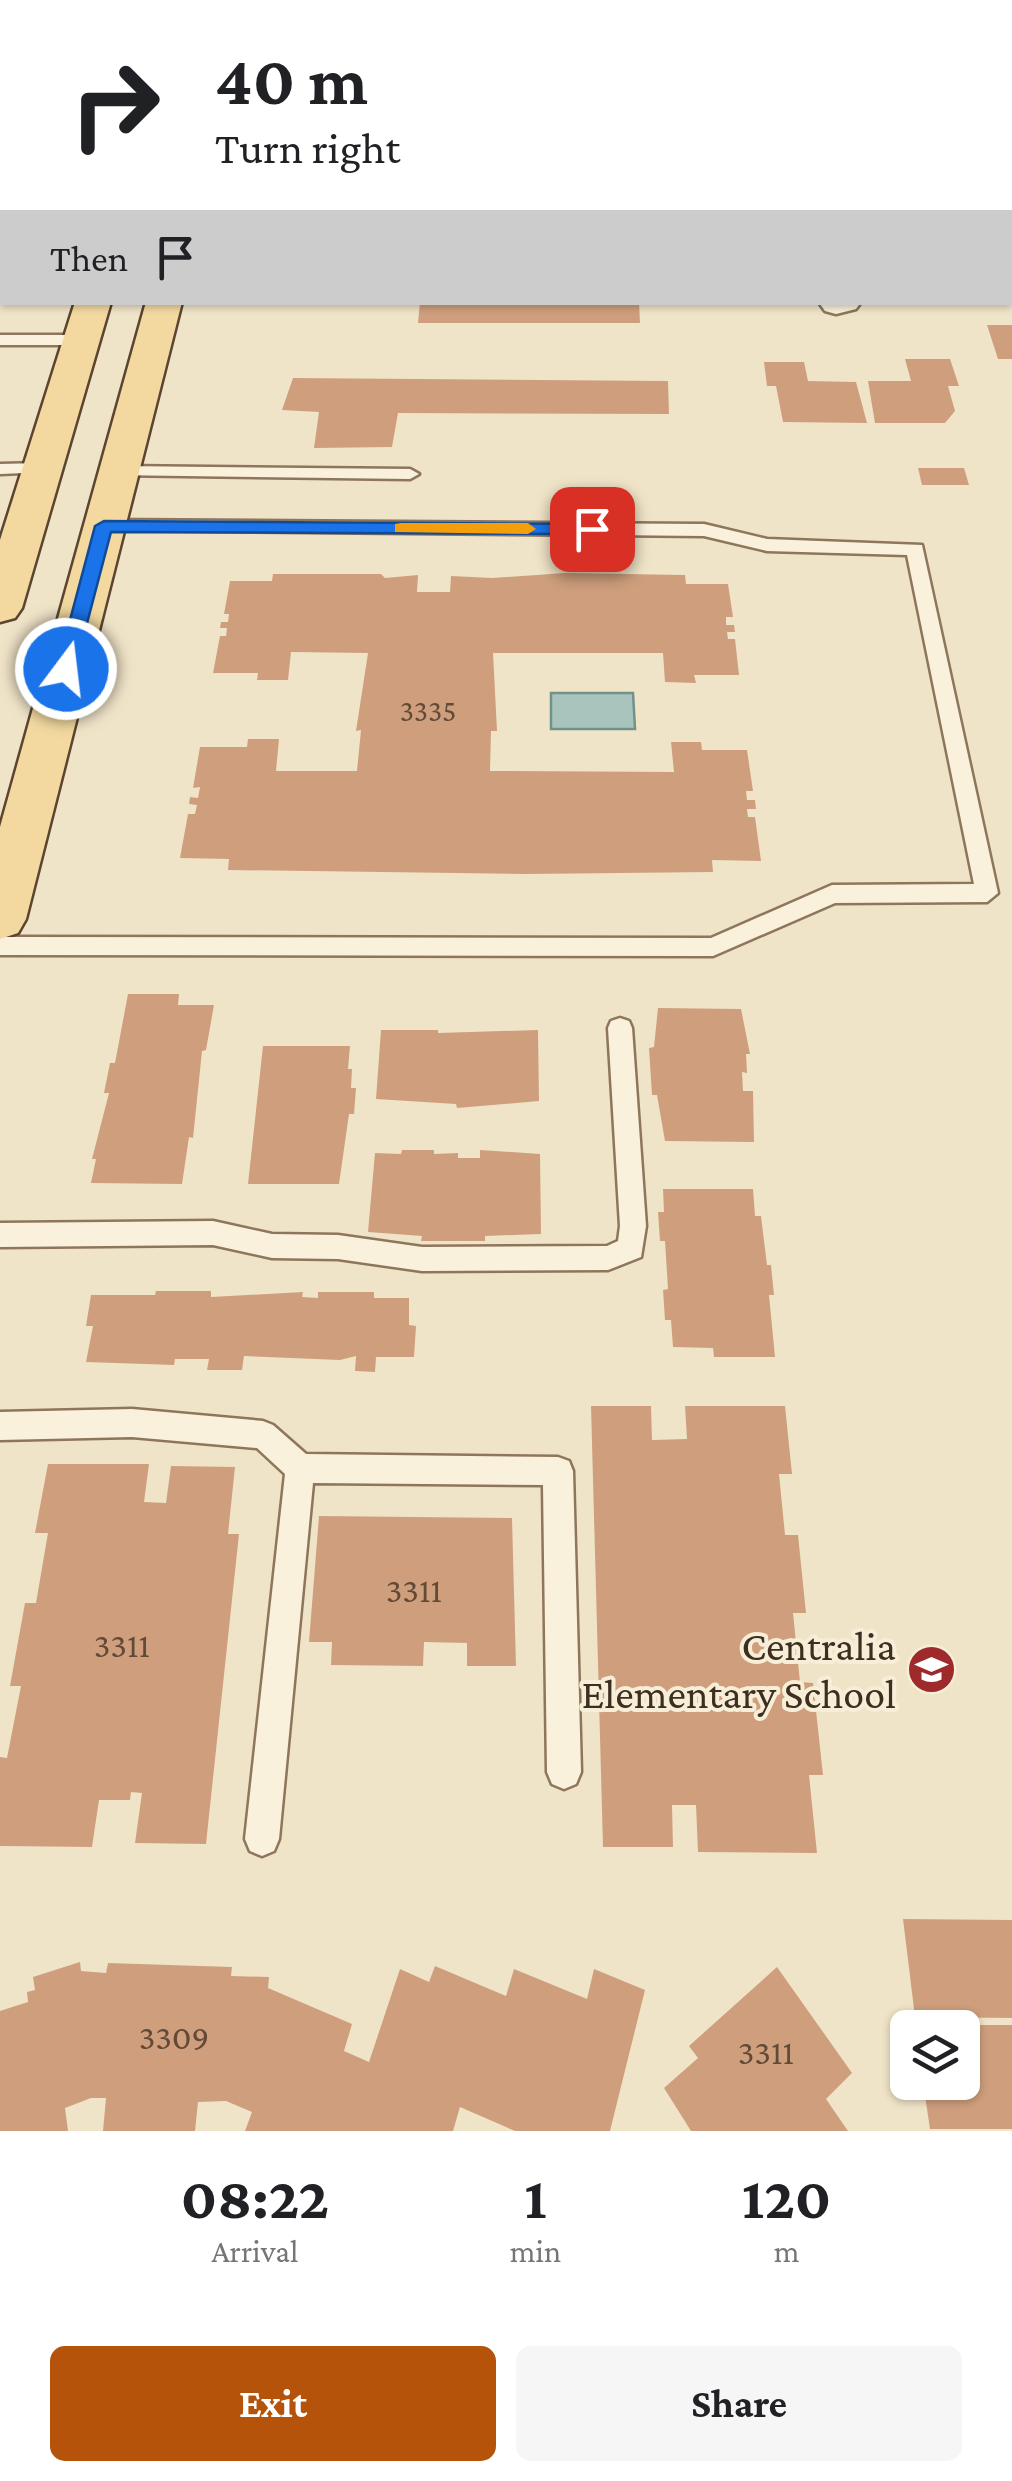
<!DOCTYPE html>
<style>
:root{--surface:#fff;--page:#f6f6f6;--text:#202124;--muted:#757577;--accent:#b45309}
body{margin:0;font-family:"Crimson Pro",serif;background:var(--page);color:var(--text);height:100vh;display:flex;flex-direction:column;font-size:38px;white-space:nowrap}
*{box-sizing:border-box;margin:0}
p{font-size:32px;color:var(--muted)}
.icon{flex:none;width:55px;height:55px;fill:none;stroke:currentColor;stroke-width:2;stroke-linecap:round;stroke-linejoin:round}
.map{position:relative;height:2131px;overflow:hidden}
.sheet{display:flex;flex-direction:column;background:var(--surface);flex:1}
.sheet>*{flex:none}
.guide{position:absolute;left:0px;top:0px;width:1012px;height:305px;box-shadow:0 2px 8px #0004;background:#fff;color:var(--text);overflow:hidden}
.buttons{position:absolute;left:890px;top:2010px;display:grid;gap:20px}
.buttons a{display:grid;place-items:center;width:90px;height:90px;border-radius:15px;background:var(--surface);box-shadow:0 2px 8px #0004;font-size:50px}
.pin{position:absolute;display:grid;place-items:center;width:85px;height:85px;color:#fff;margin:-42px;border-radius:20px;box-shadow:0 5px 15px #0006}
.me{position:absolute;width:110px;margin:-55px;rotate:15deg;stroke-linejoin:round;filter:drop-shadow(0 0 8px #0008)}
.turn{display:flex;align-items:center;gap:35px;height:210px;padding:0 50px;font-size:45px}
.turn .icon{width:130px;height:130px;stroke-width:2.5}
.turn b{display:block;font-size:70px;line-height:85px}
.then{display:flex;align-items:center;height:95px;padding:0 50px;background:#0003;gap:20px;font-size:38px}
.eta{display:flex;justify-content:space-evenly;align-items:center;height:170px;text-align:center}
.eta b{font-size:60px;font-weight:700;line-height:70px}
.primary-button{display:flex;gap:20px;margin-top:auto;padding:20px 50px}
.primary-button a{flex:1;height:115px;border-radius:15px;background:var(--accent);color:#fff;font-size:40px;font-weight:700;line-height:115px;text-align:center}
.primary-button a+a{background:var(--page);color:var(--text)}
.map>svg:first-child{display:block}
.water{fill:#a9c4bc;stroke:#6f938a;stroke-width:2.5}
.building{fill:#cf9f7d}
.lines{fill:none;stroke-linecap:round;stroke-linejoin:round}
.lane-casing{stroke:#8d765c;stroke-width:5}
.street-casing{stroke:#8d765c;stroke-width:5}
.primary-casing{stroke:#5b4430;stroke-width:5}
.lane{fill:#faf1dc;fill-rule:evenodd}
.street{fill:#faf1dc;fill-rule:evenodd}
.primary{fill:#f3d9a0;fill-rule:evenodd}
.route{fill:#1a73e8;stroke:#114b97;stroke-width:2.5}
.slow{fill:#f59e0b}
.labels{text-anchor:middle;dominant-baseline:central;stroke-width:8;stroke-linejoin:round;paint-order:stroke}
.number-label{font-size:30px;fill:#624a37}
.near-number-label{font-size:35px;fill:#624a37}
.near-poi-label{font-size:42px;fill:#3d2e20;stroke:#f7eed8;text-anchor:end}
</style>
<div class="map">
<svg width="1012" height="2131" viewBox="0 0 1012 2131">
<rect width="100%" height="100%" fill="#f0e4c8"/>
<!-- water -->
<polygon class="water" points="551,693 633,693 635,729 551,729"/>
<!-- building -->
<g class="building">
<polygon points="420,302 639,302 640,323 418,323"/>
<polygon points="987,325 1012,325 1012,359 998,359"/>
<polygon points="905,359 950,359 959,386 948,386 955,411 945,423 875,423 868,381 911,381"/>
<polygon points="764,362 804,362 808,381 856,382 867,423 783,422 776,386 767,386"/>
<polygon points="293,378 668,381 669,414 398,413 392,447 314,448 319,412 282,410"/>
<polygon points="918,468 964,468 969,485 922,485"/>
<polygon points="565,573 685,575 686,584 728,584 733,617 726,617 726,625 734,625 735,632 727,632 728,639 735,639 739,675 694,675 696,683 665,682 663,653 493,653 497,731 491,731 490,771 674,772 671,742 701,742 702,750 747,750 753,791 746,791 747,800 755,800 756,809 747,809 748,817 755,817 761,861 712,860 713,872 526,874 228,870 229,859 180,858 188,814 195,814 197,805 189,804 190,797 198,798 200,787 193,788 200,747 247,747 248,739 279,739 276,771 357,771 361,730 356,731 368,653 291,652 288,680 257,680 258,673 213,673 220,636 226,636 227,628 220,628 221,622 228,622 229,614 224,614 230,581 272,581 273,574 381,574 385,578 418,575 417,592 450,592 451,576 492,578"/>
<polygon points="128,994 179,994 178,1005 214,1005 206,1050 202,1051 193,1138 189,1137 182,1184 91,1183 96,1159 92,1159 109,1093 104,1093 110,1063 115,1063"/>
<polygon points="658,1008 741,1009 750,1054 746,1054 747,1073 742,1072 743,1091 753,1091 754,1142 665,1141 657,1095 652,1095 649,1048 654,1047"/>
<polygon points="381,1030 438,1030 438,1033 538,1030 539,1101 457,1108 456,1104 376,1099"/>
<polygon points="263,1046 350,1046 348,1069 352,1069 351,1088 356,1088 354,1114 349,1114 339,1184 248,1184"/>
<polygon points="402,1150 434,1150 434,1154 458,1153 458,1158 480,1158 480,1150 540,1154 541,1234 485,1236 485,1241 421,1241 422,1236 368,1232 375,1153 401,1154"/>
<polygon points="663,1189 753,1189 755,1216 761,1216 767,1265 771,1265 774,1295 769,1295 775,1357 714,1357 713,1348 673,1347 671,1320 665,1320 663,1290 668,1289 665,1241 660,1241 658,1212 664,1212"/>
<polygon points="156,1291 211,1291 211,1297 303,1292 302,1297 318,1298 318,1292 374,1292 374,1298 409,1298 409,1325 416,1326 414,1357 376,1357 375,1372 355,1371 356,1356 340,1360 244,1356 242,1370 207,1370 209,1359 175,1359 174,1365 86,1362 93,1326 86,1326 91,1295 155,1295"/>
<polygon points="591,1406 651,1406 652,1440 687,1439 685,1406 785,1406 792,1474 779,1474 785,1535 798,1535 806,1613 793,1613 800,1682 813,1683 823,1775 809,1775 817,1853 698,1852 696,1805 672,1805 673,1847 603,1847"/>
<polygon points="48,1464 149,1464 144,1502 166,1503 171,1466 235,1467 228,1534 239,1534 206,1844 135,1843 142,1793 131,1792 130,1800 99,1800 92,1847 0,1846 0,1757 7,1758 21,1686 10,1686 25,1603 36,1603 48,1533 35,1533"/>
<polygon points="319,1516 512,1518 516,1666 467,1666 467,1643 424,1642 423,1666 331,1665 332,1642 309,1642"/>
<polygon points="903,1919 1012,1920 1012,2018 915,2017"/>
<polygon points="80,1962 81,1971 106,1973 108,1963 232,1967 231,1976 269,1977 268,1988 352,2024 344,2051 369,2062 400,1969 429,1982 435,1966 506,1996 514,1969 587,1999 594,1969 645,1990 610,2131 515,2131 460,2107 453,2131 245,2131 252,2112 226,2101 198,2102 195,2131 103,2131 106,2098 91,2098 65,2108 68,2131 0,2131 0,2011 28,2002 27,1992 35,1990 33,1977"/>
<polygon points="777,1967 852,2073 826,2099 848,2131 691,2131 664,2088 698,2058 689,2046"/>
<polygon points="962,2025 1012,2025 1012,2129 930,2129 923,2082 962,2082"/>
</g>
<g class="lines">
<defs>
<g id="lane">
<rect x="1010" y="40" width="2" height="8"/>
<rect x="1010" y="167" width="2" height="8"/>
<rect x="0" y="281" width="2" height="10"/>
<polygon points="0,335 82,335 90,340 82,345 0,345"/>
<polygon points="42,463 48,464 48,472 0,474 0,464"/>
<polygon points="119,466 410,469 419,474 410,479 113,475 113,467"/>
<polygon points="104,520 704,524 767,539 922,545 998,893 987,902 835,903 713,956 0,955 0,937 711,938 832,885 974,884 907,555 767,551 704,536 97,530 95,526"/>
<polygon points="620,1018 629,1021 632,1028 646,1226 641,1257 608,1270 422,1271 338,1259 272,1258 213,1245 0,1247 0,1223 213,1221 272,1234 338,1235 422,1247 607,1246 618,1241 620,1226 608,1028 611,1021"/>
<polygon points="132,1409 263,1421 273,1425 306,1454 558,1457 569,1461 573,1471 581,1772 576,1784 564,1789 552,1784 547,1772 543,1485 313,1483 279,1839 274,1851 262,1856 250,1851 245,1839 285,1474 257,1448 132,1437 0,1440 0,1412"/>
</g>
<g id="street">
<rect x="1010" y="276" width="2" height="20"/>
<polygon points="861,302 856,309 836,314 825,311 820,304"/>
</g>
<g id="primary">
<rect x="229" y="0" width="28" height="2"/>
<polygon points="75,302 111,302 22,608 15,618 0,622 0,540"/>
<polygon points="146,302 182,302 26,919 18,933 0,939 0,827"/>
</g>
</defs>
<!-- lane casing -->
<use href="#lane" class="lane-casing"/>
<!-- street casing -->
<use href="#street" class="street-casing"/>
<!-- primary casing -->
<use href="#primary" class="primary-casing"/>
<!-- lane -->
<use href="#lane" class="lane"/>
<!-- street -->
<use href="#street" class="street"/>
<!-- primary -->
<use href="#primary" class="primary"/>
</g>
<!-- route -->
<polygon class="route" points="104,521 592,524 600,529 592,534 111,532 75,669 66,675 57,669 95,526"/>
<!-- slow -->
<polygon class="slow" points="401,523 528,523 536,529 528,534 395,532 395,524"/>
<!-- icons -->
<defs>
<symbol id="school-disc" viewBox="-11 -11 22 22"><circle r="9.5" fill="#9e2a2b" stroke="#f7eed8"/><path d="M0-5L7-2L0 1L-7-2ZM-4 1L0 2.5L4 1V4Q0 6-4 4Z" fill="#fff"/></symbol>
</defs>
<g fill-rule="evenodd">
<use href="#school-disc" x="904" y="1642" width="55" height="55"/>
</g>
<g class="labels">
<!-- number labels -->
<g class="number-label">
<text x="428" y="710">3335</text>
</g>
<!-- near-number labels -->
<g class="near-number-label">
<text x="414" y="1590">3311</text>
<text x="122" y="1645">3311</text>
<text x="174" y="2037">3309</text>
<text x="766" y="2052">3311</text>
</g>
<!-- near-poi labels -->
<g class="near-poi-label">
<text x="896" y="1645">Centralia<tspan x="896" dy="48">Elementary School</tspan></text>
</g>
</g>
</svg>
<div class="buttons">
<a><svg class="icon" aria-label="layers" viewBox="0 0 24 24"><path d="M12 4l9 5-9 5-9-5zM3 14l9 5 9-5"/></svg></a>
</div>
<div class="pin" style="left:592px;top:529px;background:#d93025"><svg class="icon" aria-label="arrive" viewBox="0 0 24 24"><path d="M6 21V4h12l-3 4 3 4H6"/></svg></div>
<svg class="me" style="left:66px;top:669px" viewBox="-20 -20 40 40"><circle r="17" fill="#1a73e8" stroke="#fff" stroke-width="3"/><path d="M0-11L8 9 0 5-8 9z" fill="#fff"/></svg>
<div class="guide">
<div class="turn"><svg class="icon" aria-label="right" viewBox="0 0 24 24"><path d="M7 20v-9h11M14 6l5 5-5 5"/></svg><div><b>40 m</b>Turn right</div></div>
<div class="then">Then<svg class="icon" aria-label="arrive" viewBox="0 0 24 24"><path d="M6 21V4h12l-3 4 3 4H6"/></svg></div>
</div>
</div>
<section class="sheet">
<div class="eta">
<div><b>08:22</b><p>Arrival</p></div>
<div><b>1</b><p>min</p></div>
<div><b>120</b><p>m</p></div>
</div>
<div class="primary-button"><a>Exit</a><a>Share</a></div>
</section>
